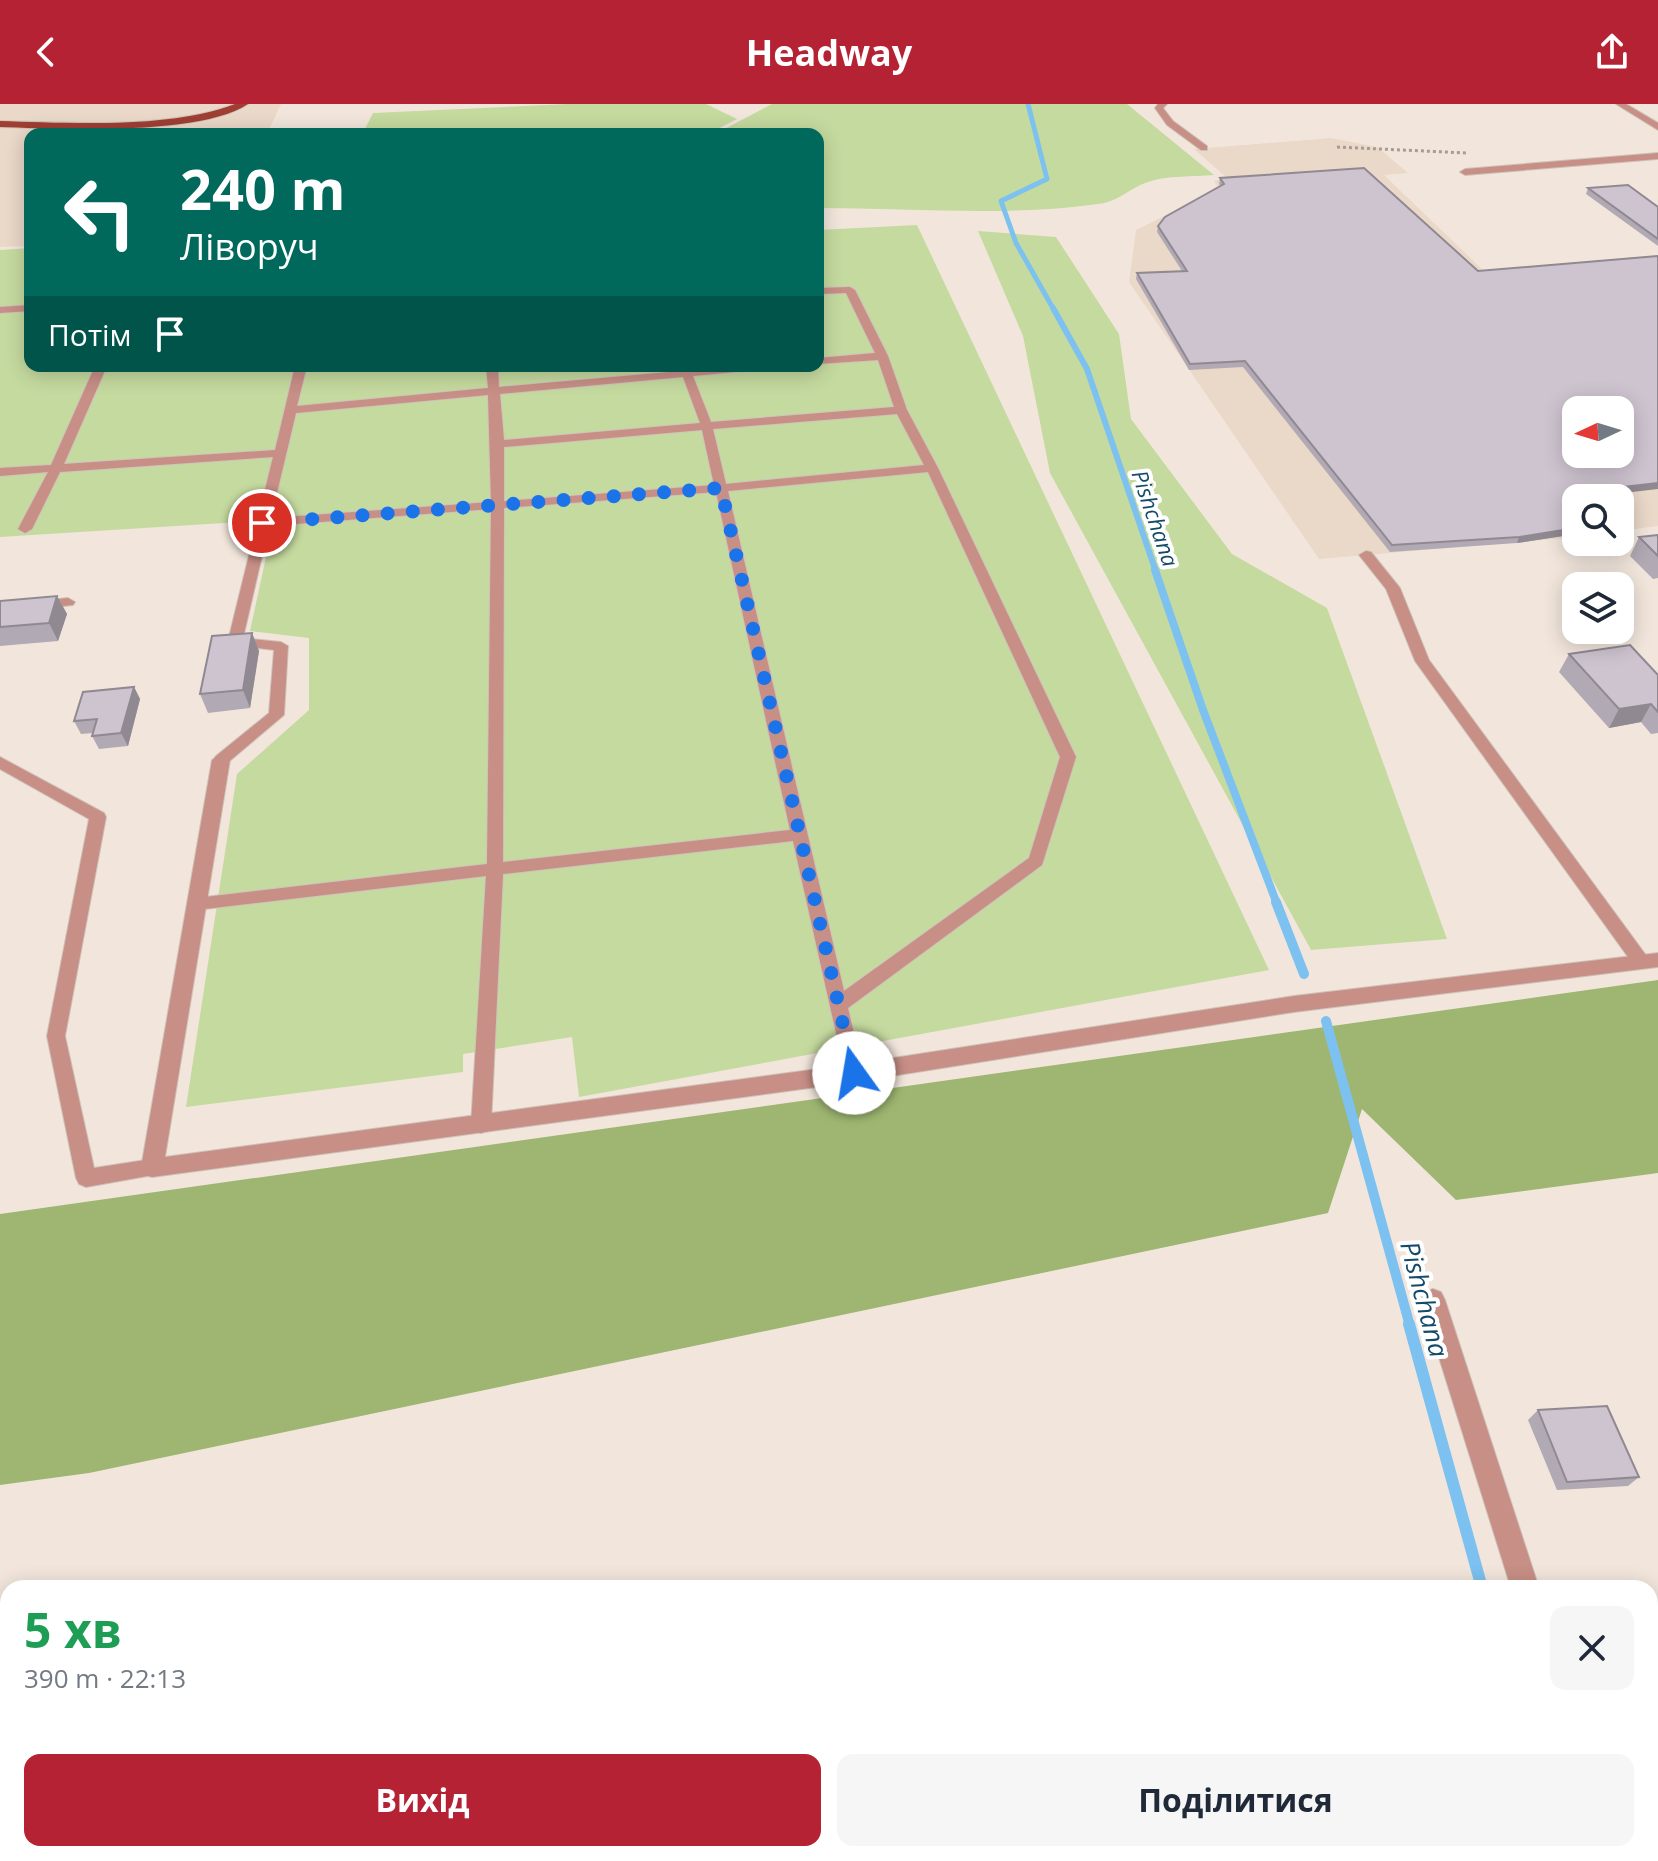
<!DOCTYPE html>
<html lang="uk">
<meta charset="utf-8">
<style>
:root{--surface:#fff;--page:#f6f6f7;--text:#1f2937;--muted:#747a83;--accent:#b42234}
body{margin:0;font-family:"Open Sans",sans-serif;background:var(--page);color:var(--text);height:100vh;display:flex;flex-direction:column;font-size:30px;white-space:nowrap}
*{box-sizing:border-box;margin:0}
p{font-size:26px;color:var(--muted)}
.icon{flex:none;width:44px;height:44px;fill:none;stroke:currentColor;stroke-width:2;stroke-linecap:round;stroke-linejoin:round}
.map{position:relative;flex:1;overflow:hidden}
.panel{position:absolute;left:0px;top:1476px;width:1658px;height:282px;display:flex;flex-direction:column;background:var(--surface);border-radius:24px 24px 0 0;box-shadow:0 4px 20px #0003}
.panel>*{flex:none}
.banner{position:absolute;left:24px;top:24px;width:800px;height:244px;border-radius:16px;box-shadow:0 4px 20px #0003;background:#00695c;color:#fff;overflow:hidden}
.needle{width:52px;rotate:266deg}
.fabs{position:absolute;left:1562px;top:292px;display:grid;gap:16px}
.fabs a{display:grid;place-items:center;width:72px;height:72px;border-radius:16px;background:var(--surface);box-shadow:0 4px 20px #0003;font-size:40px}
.pin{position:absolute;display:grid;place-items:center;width:68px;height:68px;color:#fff;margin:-34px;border:4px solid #fff;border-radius:50%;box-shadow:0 2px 8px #0007}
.me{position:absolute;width:88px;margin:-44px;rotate:347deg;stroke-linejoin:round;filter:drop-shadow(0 0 6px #0008)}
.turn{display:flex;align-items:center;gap:28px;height:168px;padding:0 24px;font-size:36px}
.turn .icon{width:104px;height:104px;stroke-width:2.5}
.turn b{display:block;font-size:56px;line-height:68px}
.then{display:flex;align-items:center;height:76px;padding:0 24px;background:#0003;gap:16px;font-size:30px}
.round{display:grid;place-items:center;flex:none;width:84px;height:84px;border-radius:16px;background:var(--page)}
.head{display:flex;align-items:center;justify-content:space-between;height:136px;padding:0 24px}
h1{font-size:48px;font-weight:700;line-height:60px;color:#1e9e55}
.button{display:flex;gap:16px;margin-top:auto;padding:16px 24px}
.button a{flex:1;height:92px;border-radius:16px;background:var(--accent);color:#fff;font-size:32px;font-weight:700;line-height:92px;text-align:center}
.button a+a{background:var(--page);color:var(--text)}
header{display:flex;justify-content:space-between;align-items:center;height:104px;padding:0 24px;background:var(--accent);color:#fff;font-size:36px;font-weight:700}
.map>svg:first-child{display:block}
.built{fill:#ead8c8;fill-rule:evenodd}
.green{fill:#c5da9f}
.forest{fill:#9eb671}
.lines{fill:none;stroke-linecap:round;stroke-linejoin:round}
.stream-far4{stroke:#7cc1f0;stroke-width:5}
.stream-far3{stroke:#7cc1f0;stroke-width:6}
.stream-far2{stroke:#7cc1f0;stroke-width:8}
.stream-far1{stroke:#7cc1f0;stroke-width:10}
.stream{stroke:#7cc1f0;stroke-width:12}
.service-casing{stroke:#cec3ba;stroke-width:2}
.minor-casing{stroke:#cec3ba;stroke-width:2}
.primary-casing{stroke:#cec3ba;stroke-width:2}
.path{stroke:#a59c94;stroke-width:3;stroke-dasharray:3 3;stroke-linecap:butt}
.service{fill:#c78f86;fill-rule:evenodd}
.minor{fill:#c78f86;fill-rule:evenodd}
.primary{fill:#a03e33;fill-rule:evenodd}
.wall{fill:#b1a9b3}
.shaded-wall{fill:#908992}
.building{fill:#cec4d0;stroke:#908992;stroke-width:2;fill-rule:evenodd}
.route{stroke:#1a73e8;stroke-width:14;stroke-dasharray:0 25.2}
.labels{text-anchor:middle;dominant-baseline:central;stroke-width:8;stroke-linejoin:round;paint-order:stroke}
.far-water-label{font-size:22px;font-style:italic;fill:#154b6a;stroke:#fff}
.water-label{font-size:26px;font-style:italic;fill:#154b6a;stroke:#fff}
</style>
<header><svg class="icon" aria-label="back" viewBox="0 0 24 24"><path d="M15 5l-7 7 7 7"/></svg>Headway<svg class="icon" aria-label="share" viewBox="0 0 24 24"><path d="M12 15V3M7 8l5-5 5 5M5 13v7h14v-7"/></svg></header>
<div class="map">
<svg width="1658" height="1757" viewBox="0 0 1658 1757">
<rect width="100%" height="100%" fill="#f2e6dc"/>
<!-- built -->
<g class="built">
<polygon points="0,0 281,0 267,30 30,30 30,142 0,143"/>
<path d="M1331,34L1377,43L1408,69L1384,71L1484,167L1658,151V422L1620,427V394H1576V433L1319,455L1129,178L1136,126L1219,85L1214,77L1226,73L1194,45ZM1576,306H1620V350H1576Z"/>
</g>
<!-- green -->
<g class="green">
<polygon points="568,0 706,0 737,15 708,30 363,29 373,9"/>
<path d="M772,0H1127L1214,71C1194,73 1167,71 1148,78C1130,84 1118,98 1098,100C1005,113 912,104 818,104V30H715Z"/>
<polygon points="917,121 1269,866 579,993 572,933 463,950 463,968 186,1003 237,670 309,606 309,534 250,527 274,416 0,433 0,146 30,144 30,262 818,262 818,126"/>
<polygon points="978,127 1056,133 1119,230 1131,315 1232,450 1327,504 1447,835 1311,846 1050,369 1023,232"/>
</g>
<!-- forest -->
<polygon class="forest" points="1658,876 1658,1069 1456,1096 1362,1005 1328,1109 89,1369 0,1381 0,1110"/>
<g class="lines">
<!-- stream-far4 -->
<polyline class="stream-far4" points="1028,0 1047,75 1001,97 1016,139 1054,206"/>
<!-- stream-far3 -->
<polyline class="stream-far3" points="1053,204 1087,265 1156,468"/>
<!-- stream-far2 -->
<polyline class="stream-far2" points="1155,466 1203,606 1277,800"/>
<!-- stream-far1 -->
<g class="stream-far1">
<polyline points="1276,798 1304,870"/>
<polyline points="1326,917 1410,1222"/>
</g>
<!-- stream -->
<g class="stream">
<polyline points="1409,1220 1482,1484"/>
<polyline points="1552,1750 1553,1757"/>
</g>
<defs>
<g id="service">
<polygon points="1158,0 1167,0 1163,4 1173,17 1207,42 1207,46 1201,46 1167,21 1155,4"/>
<polygon points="1616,0 1626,0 1658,19 1658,26"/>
<path d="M818,184L850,183L855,186L888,252L907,306L938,364L1076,653L1042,761L848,904L863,969L861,974H847L845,969L793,737L503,770L491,1021L488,1027L481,1029L474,1027L471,1021L486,772L196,806L187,800L196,794L487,760L491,405L269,422L243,534L281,538L288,542L284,611L226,660L221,661L213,656L216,652L269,609L274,546L235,541L228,537L273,353L60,368L32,425L25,429L18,425L48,368L0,372V364L51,361L95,262H107L64,360L275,346L295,262H307L297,302L488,284L486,262H498L499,283L680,267L678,262H690L691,266L772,262L766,265L693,272L711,318L894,303L878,256L818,260V254L875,249L846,189L818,190ZM683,273L700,319L504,336L500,290ZM488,291L491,398L271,414L296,309ZM897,310L924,361L726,380L713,325ZM702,326L714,381L504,397V343ZM928,368L1060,653L1029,754L844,887L728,387ZM716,388L790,726L503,758L504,404Z"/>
<polygon points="30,201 30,207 0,209 0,203"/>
<polygon points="1366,447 1371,448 1400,484 1429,556 1648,854 1651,859 1648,864 1636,864 1415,557 1386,485 1359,451"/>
<polygon points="68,494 75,498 73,501 0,509 0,501"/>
<polygon points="0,653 104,709 106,713 65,932 94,1064 152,1055 159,1058 162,1064 159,1070 86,1083 79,1080 76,1074 47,932 89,715 0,665"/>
</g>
<g id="minor">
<polygon points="1658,49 1658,55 1465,71 1460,68 1465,65"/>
<polygon points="221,650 230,656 165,1053 854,960 1294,892 1658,849 1658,863 1294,908 854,978 152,1073 144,1071 141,1064 212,656"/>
<polygon points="1433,1185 1441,1188 1445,1196 1539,1484 1511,1484 1421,1196 1425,1188"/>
<polygon points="1595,1750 1625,1750 1627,1757 1597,1757"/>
</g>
<path id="primary" d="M235,0H248C201,32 58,25 0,23V17C69,19 171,25 235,0Z"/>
</defs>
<!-- service casing -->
<use href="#service" class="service-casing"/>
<!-- minor casing -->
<use href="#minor" class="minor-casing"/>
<!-- primary casing -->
<use href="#primary" class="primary-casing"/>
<!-- path -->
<polyline class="path" points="1337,43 1467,49"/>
<!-- service -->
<use href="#service" class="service"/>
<!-- minor -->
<use href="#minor" class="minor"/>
<!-- primary -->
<use href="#primary" class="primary"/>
</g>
<!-- wall -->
<g class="wall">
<polygon points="1220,74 1576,394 1576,430 1517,439 1390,448 1243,263 1189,266 1136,175 1137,169 1182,167 1157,128 1158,122 1221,82 1219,80"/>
<polygon points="1588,84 1658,103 1658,142 1586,90"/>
<polygon points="1658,431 1658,474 1653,475 1630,452 1639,433"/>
<polygon points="57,492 67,510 58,537 0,542 0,497"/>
<polygon points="252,529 259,547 250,604 208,609 200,590"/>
<polygon points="1569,550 1658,571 1658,629 1651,630 1641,618 1609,624 1559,568"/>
<polygon points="134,583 140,595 128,642 99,645 92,632 93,629 81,630 74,617"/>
<polygon points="1538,1306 1639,1373 1628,1382 1557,1386 1528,1316"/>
</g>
<!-- shaded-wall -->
<g class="shaded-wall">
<polygon points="1658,379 1658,385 1581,394 1579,388"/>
<polygon points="1576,424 1576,430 1517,439 1519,433"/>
<polygon points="57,492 67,510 58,537 49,519"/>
<polygon points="252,529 259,547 250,604 243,586"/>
<polygon points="134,583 140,595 128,642 121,629"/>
<polygon points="1651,600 1641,618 1609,624 1619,605"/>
</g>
<!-- building -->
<g class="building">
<path d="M1364,64L1478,167L1658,152V379L1579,388L1585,394H1576V424L1519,433L1392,441L1245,257L1190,260L1137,169L1187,167L1158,122L1165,113L1224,80L1220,74ZM1576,306H1620V350H1576Z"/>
<polygon points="1628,81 1658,103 1658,135 1588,84"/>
<polygon points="1658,431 1658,452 1639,433"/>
<polygon points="57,492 49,519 0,523 0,497"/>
<polygon points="252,529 243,586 200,590 212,532"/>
<polygon points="1630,541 1658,571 1658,608 1651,600 1619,605 1569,550"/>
<polygon points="134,583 121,629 92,632 97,615 74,617 83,588"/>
<polygon points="1607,1302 1639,1373 1567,1378 1538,1306"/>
</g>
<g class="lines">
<!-- route -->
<polyline class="route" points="262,419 721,384 854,969"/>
</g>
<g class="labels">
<!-- far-water labels -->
<g class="far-water-label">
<text transform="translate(1156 414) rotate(71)">Pishchana</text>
</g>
<!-- water labels -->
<g class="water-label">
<text transform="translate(1425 1195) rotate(75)">Pishchana</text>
</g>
</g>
</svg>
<div class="fabs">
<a><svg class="needle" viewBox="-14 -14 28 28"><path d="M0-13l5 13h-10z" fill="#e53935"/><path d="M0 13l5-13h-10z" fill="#747a83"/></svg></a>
<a><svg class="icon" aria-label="search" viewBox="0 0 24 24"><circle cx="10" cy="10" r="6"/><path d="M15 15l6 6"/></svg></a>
<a><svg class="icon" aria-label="layers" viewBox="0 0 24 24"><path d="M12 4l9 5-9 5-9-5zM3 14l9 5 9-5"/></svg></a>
</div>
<div class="pin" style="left:262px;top:419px;background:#d93025"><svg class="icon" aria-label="arrive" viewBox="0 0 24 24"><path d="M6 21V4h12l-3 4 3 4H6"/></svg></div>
<svg class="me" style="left:854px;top:969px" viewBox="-20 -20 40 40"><circle r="19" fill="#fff"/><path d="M0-13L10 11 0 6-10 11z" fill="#1a73e8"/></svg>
<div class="banner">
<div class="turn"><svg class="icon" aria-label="left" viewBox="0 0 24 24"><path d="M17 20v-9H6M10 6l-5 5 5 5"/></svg><div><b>240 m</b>Ліворуч</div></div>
<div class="then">Потім<svg class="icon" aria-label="arrive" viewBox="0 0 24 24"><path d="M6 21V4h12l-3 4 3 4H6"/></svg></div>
</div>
<section class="panel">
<div class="head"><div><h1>5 хв</h1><p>390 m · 22:13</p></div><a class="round"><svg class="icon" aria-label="close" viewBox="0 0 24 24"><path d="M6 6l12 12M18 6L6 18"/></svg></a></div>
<div class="button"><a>Вихід</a><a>Поділитися</a></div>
</section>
</div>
